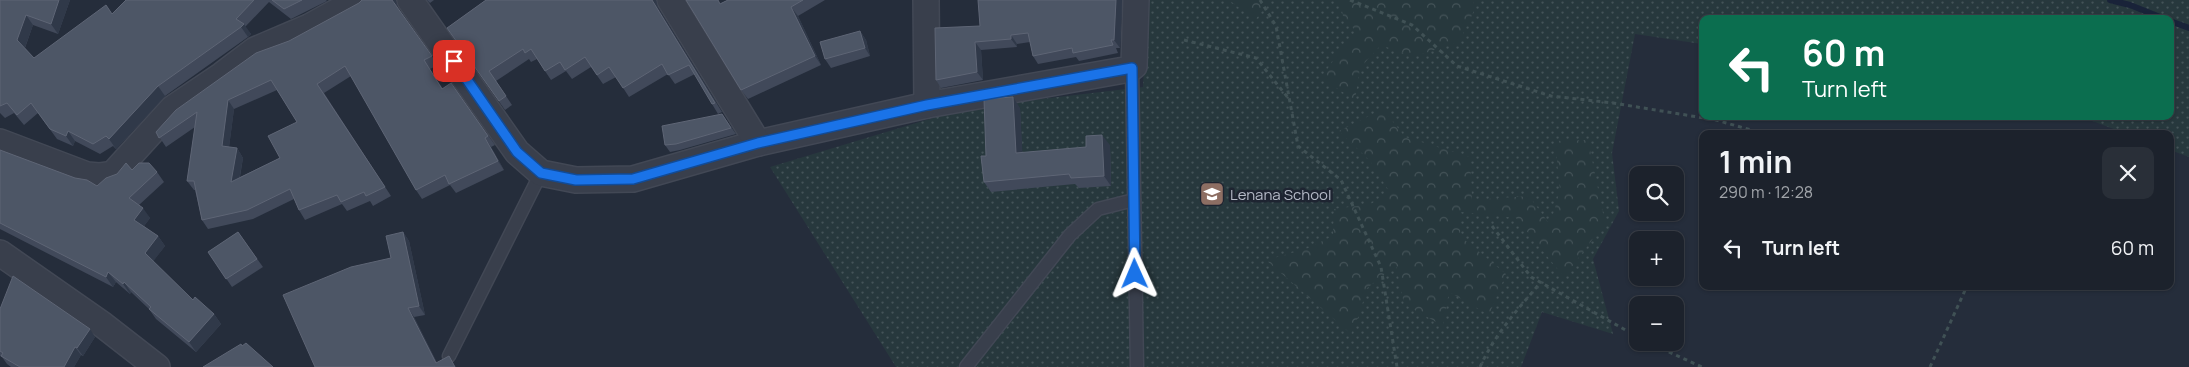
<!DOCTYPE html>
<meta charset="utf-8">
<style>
:root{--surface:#1c222c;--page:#292f38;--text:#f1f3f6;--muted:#a0a4a9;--line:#3a3f48}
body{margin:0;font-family:Manrope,sans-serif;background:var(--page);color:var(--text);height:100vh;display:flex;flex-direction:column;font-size:19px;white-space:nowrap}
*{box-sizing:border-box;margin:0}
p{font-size:16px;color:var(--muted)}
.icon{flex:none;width:28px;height:28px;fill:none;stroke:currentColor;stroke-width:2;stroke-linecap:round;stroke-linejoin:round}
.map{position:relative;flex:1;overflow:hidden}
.sheet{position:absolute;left:1699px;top:130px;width:475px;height:160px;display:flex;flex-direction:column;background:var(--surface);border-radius:10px;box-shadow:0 1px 4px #0004,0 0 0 1px var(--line)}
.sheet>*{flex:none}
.banner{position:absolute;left:1699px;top:15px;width:475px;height:105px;border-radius:10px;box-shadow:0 1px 4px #0004,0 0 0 1px var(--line);background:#0b6e4f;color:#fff;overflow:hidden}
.buttons{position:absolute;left:1629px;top:166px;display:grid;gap:10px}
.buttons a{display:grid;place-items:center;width:55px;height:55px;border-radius:10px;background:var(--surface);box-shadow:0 1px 4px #0004,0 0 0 1px var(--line);font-size:25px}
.pin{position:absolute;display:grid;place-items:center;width:42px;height:42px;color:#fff;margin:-21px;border-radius:10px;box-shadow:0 2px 8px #0006}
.me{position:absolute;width:55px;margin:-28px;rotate:359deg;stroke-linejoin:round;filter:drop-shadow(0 0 4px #0008)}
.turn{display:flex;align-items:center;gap:18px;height:105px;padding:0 20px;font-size:22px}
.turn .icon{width:65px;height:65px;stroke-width:2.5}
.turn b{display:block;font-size:35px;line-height:42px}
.round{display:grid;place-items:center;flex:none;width:52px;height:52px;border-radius:10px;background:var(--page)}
.summary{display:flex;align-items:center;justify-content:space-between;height:85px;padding:0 20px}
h1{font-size:30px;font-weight:700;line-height:38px}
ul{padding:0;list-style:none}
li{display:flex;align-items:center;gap:15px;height:65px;padding:0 20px}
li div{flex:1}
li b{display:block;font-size:19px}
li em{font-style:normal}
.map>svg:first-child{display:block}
.grass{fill:url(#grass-dots)}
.forest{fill:url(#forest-crowns)}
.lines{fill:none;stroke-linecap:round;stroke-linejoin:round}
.stream{stroke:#192339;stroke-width:6}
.service-casing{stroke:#424855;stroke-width:15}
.minor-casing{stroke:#424855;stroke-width:28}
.path{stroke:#405155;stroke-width:3;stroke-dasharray:4 4;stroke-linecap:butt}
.service{stroke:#393f4c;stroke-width:12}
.minor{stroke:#393f4c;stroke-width:25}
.wall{fill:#41495a;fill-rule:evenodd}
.shaded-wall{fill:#303949}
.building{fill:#4d5666;stroke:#5e6575;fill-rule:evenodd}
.route-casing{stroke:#114b97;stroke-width:12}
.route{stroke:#1a73e8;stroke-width:9}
.labels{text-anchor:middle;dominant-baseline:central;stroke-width:5;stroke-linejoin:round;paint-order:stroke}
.poi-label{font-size:15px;fill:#b5bac7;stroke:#1e2431;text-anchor:start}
</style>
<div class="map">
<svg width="2189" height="367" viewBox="0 0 2189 367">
<defs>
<pattern id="grass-dots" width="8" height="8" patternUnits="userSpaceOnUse" patternTransform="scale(1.25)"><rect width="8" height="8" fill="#27383d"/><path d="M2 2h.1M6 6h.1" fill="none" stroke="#445358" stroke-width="1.8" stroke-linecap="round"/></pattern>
<pattern id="forest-crowns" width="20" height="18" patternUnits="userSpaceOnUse" patternTransform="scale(1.25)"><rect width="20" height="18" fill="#27383d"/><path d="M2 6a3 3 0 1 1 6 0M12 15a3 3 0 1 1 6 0" fill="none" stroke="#445358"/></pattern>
</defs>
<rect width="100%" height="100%" fill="#252d3b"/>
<!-- grass -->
<polygon class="grass" points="1147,0 2189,0 2189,157 2170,150 2170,134 2127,134 2079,116 2170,116 2170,19 1702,19 1702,44 1635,34 1612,153 1619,211 1593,259 1613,334 1542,312 1521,367 896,367 770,167 966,108 1143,87"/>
<!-- forest -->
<g class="forest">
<polygon points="1229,0 1271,0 1255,20"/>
<polygon points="1340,0 1474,0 1473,13 1459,42 1413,57 1381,45 1360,68 1355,100 1321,78 1340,51 1358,34 1343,16"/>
<polygon points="1383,109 1405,137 1470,157 1472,200 1529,196 1550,225 1560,190 1555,141 1588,140 1605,223 1564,277 1516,218 1461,212 1460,236 1506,274 1489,315 1449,292 1443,326 1404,304 1396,265 1366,289 1361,310 1351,334 1266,260 1306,249 1333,236 1334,209 1371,204 1389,191 1370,161 1339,131"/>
</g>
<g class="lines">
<!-- stream -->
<g class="stream">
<polyline points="2110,0 2130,5 2165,19"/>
<polyline points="2170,21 2189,28"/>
</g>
<defs>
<g id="service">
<polyline points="1132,68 1137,367"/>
<polyline points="449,356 541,173"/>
<polyline points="966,367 1070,235 1098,209 1134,200"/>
</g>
<g id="minor">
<polyline points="410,0 517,152 541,173 576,180 633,179 758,143 927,105 1130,69 1134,66 1136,0"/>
<polyline points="670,0 758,143"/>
<polyline points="926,0 927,105"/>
<polyline points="0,142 87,175 99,176 113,174 173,108 222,75 255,50 309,27 358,0"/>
<polyline points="0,253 103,325 157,367"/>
</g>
</defs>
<!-- service casing -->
<use href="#service" class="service-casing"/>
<!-- minor casing -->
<use href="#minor" class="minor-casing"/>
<!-- path -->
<g class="path">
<polyline points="1260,0 1276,26 1298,146 1341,180 1381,267 1397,367"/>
<polyline points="1350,0 1412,25 1457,66 1551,96 1613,103 1716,120 1765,134"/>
<polyline points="1184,40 1256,58 1289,99"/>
<polyline points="1492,226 1531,277 1638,337"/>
<polyline points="1647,342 1702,367"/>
<path d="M1480,367C1495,334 1518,309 1541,282"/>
<polyline points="1930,367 1967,286"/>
</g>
<!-- service -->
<use href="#service" class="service"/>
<!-- minor -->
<use href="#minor" class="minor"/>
</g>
<!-- wall -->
<g class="wall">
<polygon points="0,0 70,0 58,34 33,25 25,48 34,58 112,14 126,0 326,0 327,1 291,19 269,2 245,27 251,34 248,37 165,96 116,149 113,146 100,154 75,141 73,146 57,139 38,113 24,125 14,113 5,118 0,113"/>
<polygon points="427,0 434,0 430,3"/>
<polygon points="486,0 656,0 658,8 722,112 718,114 712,104 695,74 675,84 668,74 629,97 616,77 603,84 591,67 572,79 566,71 551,80 537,59 531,62 529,59 496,81 512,105 505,110 447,28"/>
<polygon points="728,0 825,0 798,16 821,65 748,99 741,90 721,3"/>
<polygon points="978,0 1122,0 1120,48 1116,48 1118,53 1079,61 1076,57 1038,64 1033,56 1030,42 1017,44 1017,47 981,50 983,80 941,88 936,80 980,26"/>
<path d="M396,2L398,8L438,65L430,69L443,89L451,83L495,145L491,147L504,170L456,193L450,185L422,199L416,190L351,76L324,93L391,196L373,206L370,201L347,211L342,204L305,220L299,210L294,199L253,219L208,229L202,220L195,190H194L187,181L195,127L166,147L156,132ZM277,90L297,122L280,158L240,177L243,158L237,148L229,147L234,109Z"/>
<polygon points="860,31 866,40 870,56 831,68 825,59"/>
<polygon points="1020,108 1022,153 1110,145 1111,186 1079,188 1075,184 991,192 984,182 986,156"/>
<polygon points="722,114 736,134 680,150 670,152 665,145"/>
<polygon points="0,150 97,186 132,170 157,172 164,182 139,205 150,218 144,226 158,236 165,246 153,261 193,300 214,314 221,324 196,352 156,319 149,309 131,292 130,294 116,282 113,287 0,229"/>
<polygon points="238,232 263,267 232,287 208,252"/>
<polygon points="403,232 409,241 425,315 414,317 437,363 456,367 315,367 391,258"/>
<polygon points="0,309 95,337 83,356 81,355 74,367 11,367 7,364 2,357 0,356"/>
</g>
<!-- shaded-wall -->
<g class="shaded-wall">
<polygon points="59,0 70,0 58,34 51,24"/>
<polygon points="392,0 396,0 396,2 398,8"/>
<polygon points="652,0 656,0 658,8 722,112"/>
<polygon points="1116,0 1122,0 1120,48 1114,40"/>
<polygon points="791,7 798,16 821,65 815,56"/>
<polygon points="26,15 33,25 24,50 17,40"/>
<polygon points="244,24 251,34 248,37 241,27"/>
<polygon points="860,31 866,40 870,56 865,48"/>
<polygon points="1011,35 1017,44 1017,47 1011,39"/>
<polygon points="975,42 981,50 983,80 977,72"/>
<polygon points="158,86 165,96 116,149 109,139"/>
<polygon points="1013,97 1020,108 1023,163 1016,153"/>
<polygon points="228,100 234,109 228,155 222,146"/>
<polygon points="68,131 75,141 73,146 66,136"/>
<polygon points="1102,135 1110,145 1111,186 1104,176"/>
<polygon points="485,138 491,147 504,170 498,161"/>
<polygon points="237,148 243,158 237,191 231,182"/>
<polygon points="143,208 150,218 141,230 134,220"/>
<polygon points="403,232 409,241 425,315 419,306"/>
<polygon points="158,236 165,246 152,263 145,253"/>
<polygon points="108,272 116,282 113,287 106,277"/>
<polygon points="124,282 131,292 130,294 123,284"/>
<polygon points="408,308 414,317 439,367 436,363"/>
<polygon points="214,314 221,324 196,352 189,342"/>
<polygon points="90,329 95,337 83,356 77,348"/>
<polygon points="75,347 81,355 74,367 64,367"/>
</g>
<!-- building -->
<g class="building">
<polygon points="0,0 59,0 51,24 26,15 17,40 34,58 106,5 112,14 126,0 254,0 236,19 244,24 241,27 158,86 109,139 106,136 93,144 68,131 66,136 50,129 31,103 17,115 7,103 0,106"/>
<polygon points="272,0 302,0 284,9"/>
<path d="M362,0H392L432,56L424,60L442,89L451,83L488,136L485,138L498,161L449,184L445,175L416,190L345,66L317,84L385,187L366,196L364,192L341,202L337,195L299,210L290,189L247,210L202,220L194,181H187L197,112L159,138L156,132L176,110L256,53L289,41L359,3ZM271,80L297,122L268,136L280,158L231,182L237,148L222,146L228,100Z"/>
<polygon points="486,0 652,0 715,103 712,104 689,65 668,75 662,64 623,88 609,67 597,75 585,57 565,70 560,62 545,71 531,49 525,53 523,49 489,71 506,96 499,101 447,28"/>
<polygon points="686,0 718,0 720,4 728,0 803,0 791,7 815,56 741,90"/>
<polygon points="978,0 1116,0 1114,40 1111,40 1113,45 1073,53 1072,48 1033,56 1028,33 1011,35 1011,39 975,42 977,72 936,80 935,28 980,26"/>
<polygon points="860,31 865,48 825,59 820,42"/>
<polygon points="1013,97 1016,153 1086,147 1086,136 1102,135 1104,176 1071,178 1069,174 984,182 981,156 986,156 984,99"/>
<polygon points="722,114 731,128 676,144 665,145 662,126"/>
<polygon points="0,150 75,178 87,180 97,186 106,178 117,174 126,163 132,170 139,163 149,163 157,172 129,198 143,208 134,220 158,236 145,253 193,300 195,297 214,314 189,342 149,309 151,307 124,282 123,284 108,272 106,277 0,223"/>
<polygon points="238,232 257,259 226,279 208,252"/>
<polygon points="403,232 419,306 408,308 436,363 449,356 455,367 315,367 283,295 351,267 391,258 386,236"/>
<polygon points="13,276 90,329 77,348 75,347 64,367 20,367 1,356 3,353 0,351 0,309"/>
<polygon points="246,343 273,367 203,367 241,344 242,346"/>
</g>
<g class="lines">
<defs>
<polyline id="route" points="454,61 517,152 541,173 576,180 633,179 758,143 927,105 1132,68 1135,274"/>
</defs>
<!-- route casing -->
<use href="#route" class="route-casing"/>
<!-- route -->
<use href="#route" class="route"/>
</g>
<!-- icons -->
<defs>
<symbol id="school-square" viewBox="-11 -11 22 22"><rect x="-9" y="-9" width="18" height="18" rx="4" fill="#8d6e63" stroke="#1e2431"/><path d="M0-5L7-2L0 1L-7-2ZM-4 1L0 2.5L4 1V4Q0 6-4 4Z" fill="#fff"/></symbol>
</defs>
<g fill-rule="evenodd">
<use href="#school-square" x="1198" y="180" width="28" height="28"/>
</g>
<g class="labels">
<!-- poi labels -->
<g class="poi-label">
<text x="1230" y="194">Lenana School</text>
</g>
</g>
</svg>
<div class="buttons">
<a><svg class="icon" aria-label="search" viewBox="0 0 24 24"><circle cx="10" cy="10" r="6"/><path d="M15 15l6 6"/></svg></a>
<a>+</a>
<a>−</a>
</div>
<div class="pin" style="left:454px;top:61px;background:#d93025"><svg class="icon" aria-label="arrive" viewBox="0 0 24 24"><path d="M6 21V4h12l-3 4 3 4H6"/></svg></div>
<svg class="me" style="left:1135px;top:274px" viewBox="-20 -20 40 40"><path d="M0-17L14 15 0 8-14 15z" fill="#1a73e8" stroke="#fff" stroke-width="4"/></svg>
<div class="banner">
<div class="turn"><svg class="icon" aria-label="left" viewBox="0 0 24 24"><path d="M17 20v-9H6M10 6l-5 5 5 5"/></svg><div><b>60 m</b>Turn left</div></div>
</div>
<section class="sheet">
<div class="summary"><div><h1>1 min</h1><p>290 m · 12:28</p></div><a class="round"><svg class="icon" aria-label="close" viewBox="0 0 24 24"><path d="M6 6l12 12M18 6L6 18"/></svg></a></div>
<ul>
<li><svg class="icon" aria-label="left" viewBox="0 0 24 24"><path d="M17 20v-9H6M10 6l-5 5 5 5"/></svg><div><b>Turn left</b></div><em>60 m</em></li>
</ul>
</section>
</div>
